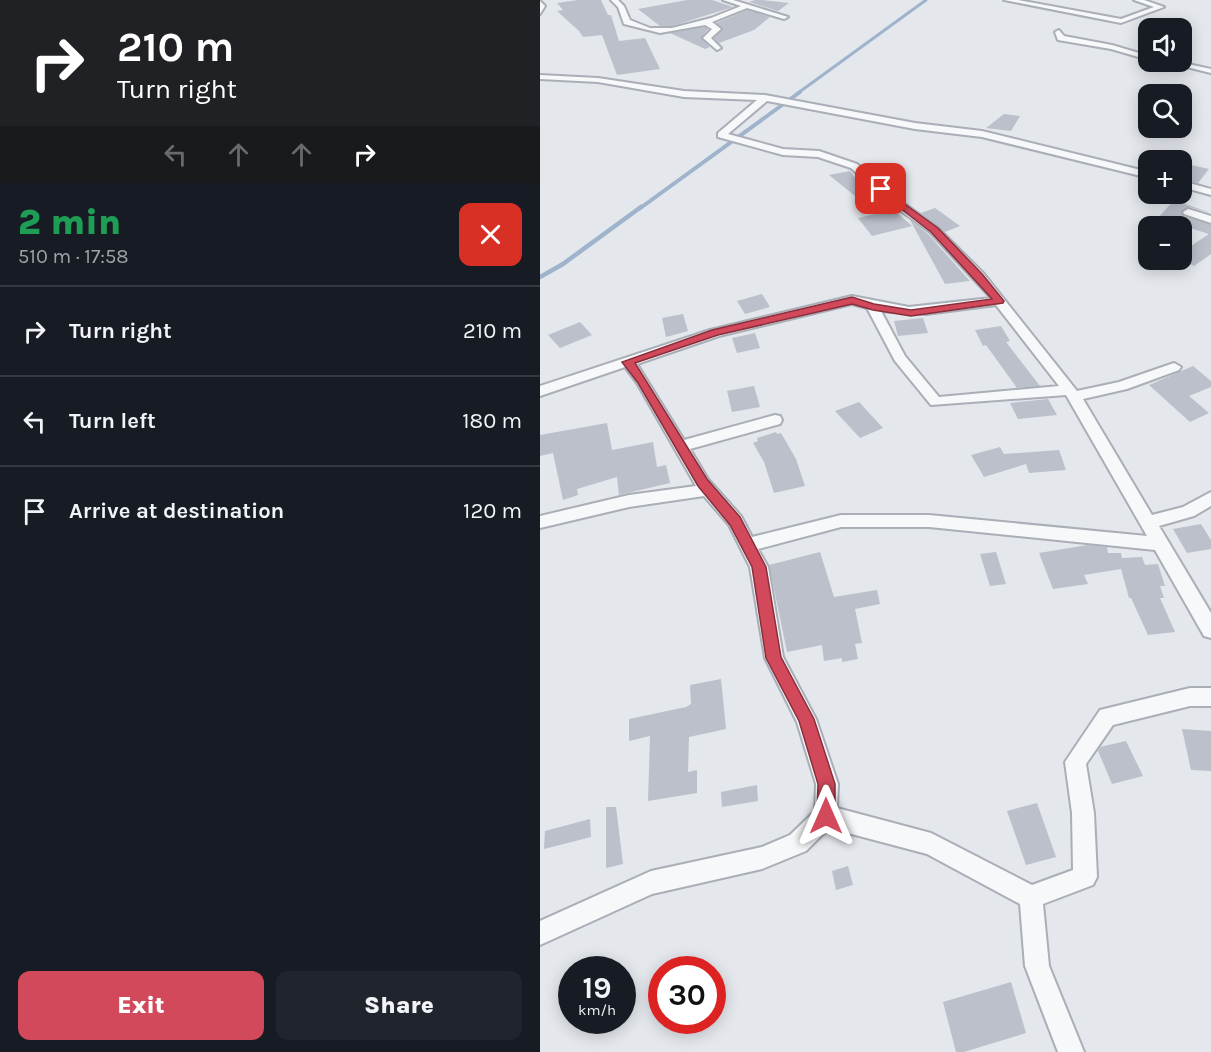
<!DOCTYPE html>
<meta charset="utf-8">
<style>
:root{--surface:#171b24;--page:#20242c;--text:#f1f3f6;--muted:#9ea1a6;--line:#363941;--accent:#d1495b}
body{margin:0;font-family:Karla,sans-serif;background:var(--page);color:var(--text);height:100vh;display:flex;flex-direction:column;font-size:22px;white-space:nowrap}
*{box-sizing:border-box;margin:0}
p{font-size:20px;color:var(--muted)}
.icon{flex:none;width:33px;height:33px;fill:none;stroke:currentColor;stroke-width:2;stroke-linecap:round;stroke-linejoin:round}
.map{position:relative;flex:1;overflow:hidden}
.side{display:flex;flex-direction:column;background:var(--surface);width:540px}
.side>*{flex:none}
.top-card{background:#202124;color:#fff;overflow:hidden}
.controls{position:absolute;left:598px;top:18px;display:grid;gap:12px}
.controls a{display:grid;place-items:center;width:54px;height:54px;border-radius:12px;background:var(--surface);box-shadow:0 3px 15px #0003;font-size:30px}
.speed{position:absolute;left:18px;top:956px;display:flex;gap:12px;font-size:30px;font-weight:700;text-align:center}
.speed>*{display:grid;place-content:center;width:78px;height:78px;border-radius:50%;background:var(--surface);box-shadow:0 3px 15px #0003;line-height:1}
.speed small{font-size:15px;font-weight:400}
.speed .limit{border:9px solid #d22;background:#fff;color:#111}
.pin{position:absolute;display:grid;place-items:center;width:51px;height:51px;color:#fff;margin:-26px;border-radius:12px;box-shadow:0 3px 9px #0006}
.me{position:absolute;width:66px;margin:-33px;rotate:0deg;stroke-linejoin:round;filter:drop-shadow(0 0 4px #0008)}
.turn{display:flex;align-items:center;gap:21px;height:126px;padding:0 18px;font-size:27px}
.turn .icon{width:78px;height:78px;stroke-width:2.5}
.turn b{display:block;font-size:42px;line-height:51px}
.lanes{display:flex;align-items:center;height:57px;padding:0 18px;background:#0003;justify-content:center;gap:30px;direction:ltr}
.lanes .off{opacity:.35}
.round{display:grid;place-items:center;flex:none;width:63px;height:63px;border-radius:12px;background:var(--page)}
.summary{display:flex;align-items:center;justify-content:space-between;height:102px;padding:0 18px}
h1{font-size:36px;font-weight:800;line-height:45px;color:#1e9e55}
.primary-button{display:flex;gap:12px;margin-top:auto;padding:12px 18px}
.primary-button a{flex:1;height:69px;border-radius:12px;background:var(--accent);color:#fff;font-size:24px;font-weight:800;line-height:69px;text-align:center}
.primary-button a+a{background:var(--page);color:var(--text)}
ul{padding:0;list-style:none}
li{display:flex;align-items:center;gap:18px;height:90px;padding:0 18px;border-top:2px solid var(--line)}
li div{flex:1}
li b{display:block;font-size:22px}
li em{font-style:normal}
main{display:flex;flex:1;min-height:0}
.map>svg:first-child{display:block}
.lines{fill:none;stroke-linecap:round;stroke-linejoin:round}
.stream-far2{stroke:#9fb4cc;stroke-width:3}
.stream-far1{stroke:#9fb4cc;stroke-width:4}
.stream{stroke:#9fb4cc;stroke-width:4.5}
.building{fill:#bbc0ca}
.minor-casing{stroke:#a9aeb7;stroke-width:4}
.minor{fill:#f7f8fa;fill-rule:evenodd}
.route{fill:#d1495b;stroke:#882f3b;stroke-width:1.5}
</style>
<main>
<section class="side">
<div class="top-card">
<div class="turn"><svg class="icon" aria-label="right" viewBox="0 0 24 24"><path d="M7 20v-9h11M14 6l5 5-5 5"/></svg><div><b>210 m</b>Turn right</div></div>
<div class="lanes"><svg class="icon off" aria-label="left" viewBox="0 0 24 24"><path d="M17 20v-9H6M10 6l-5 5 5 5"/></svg><svg class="icon off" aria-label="ahead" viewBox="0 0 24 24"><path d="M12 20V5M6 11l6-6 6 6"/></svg><svg class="icon off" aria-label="ahead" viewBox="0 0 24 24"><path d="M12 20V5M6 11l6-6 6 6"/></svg><svg class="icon" aria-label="right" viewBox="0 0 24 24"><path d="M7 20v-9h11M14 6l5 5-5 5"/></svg></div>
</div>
<div class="summary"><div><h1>2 min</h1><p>510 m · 17:58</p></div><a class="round" style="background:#d93025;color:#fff"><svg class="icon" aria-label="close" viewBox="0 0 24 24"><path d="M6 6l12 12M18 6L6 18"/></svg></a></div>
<ul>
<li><svg class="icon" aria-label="right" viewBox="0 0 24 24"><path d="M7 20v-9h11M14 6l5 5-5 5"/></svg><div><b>Turn right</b></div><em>210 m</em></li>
<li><svg class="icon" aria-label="left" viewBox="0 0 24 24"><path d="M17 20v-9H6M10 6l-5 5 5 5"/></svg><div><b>Turn left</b></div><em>180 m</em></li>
<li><svg class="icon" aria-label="arrive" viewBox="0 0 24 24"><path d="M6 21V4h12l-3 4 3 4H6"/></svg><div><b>Arrive at destination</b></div><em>120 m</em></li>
</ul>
<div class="primary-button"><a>Exit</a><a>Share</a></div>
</section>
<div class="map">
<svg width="671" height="1052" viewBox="0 0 671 1052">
<rect width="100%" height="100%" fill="#e4e7ec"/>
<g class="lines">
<!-- stream-far2 -->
<polyline class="stream-far2" points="258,93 386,0"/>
<!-- stream-far1 -->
<polyline class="stream-far1" points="99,209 260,92"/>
<!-- stream -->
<polyline class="stream" points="0,277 23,264 101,207"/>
</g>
<!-- building -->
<g class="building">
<polygon points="38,0 61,0 68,15 71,15 79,41 105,38 120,69 77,75 62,35 43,37 39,31 17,11 23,10 17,3"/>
<polygon points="147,0 172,0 193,7 132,26 120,26 98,9"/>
<polygon points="215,0 221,0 249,3 238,11 209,2"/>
<polygon points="207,10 230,17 214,30 179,43 174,38 183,29 176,23"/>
<polygon points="165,27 168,29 161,38 170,47 165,49 130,33"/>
<polygon points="464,114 480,116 471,131 446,128"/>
<polygon points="642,163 669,169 658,183 642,179"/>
<polygon points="310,171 334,204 330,208 289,175"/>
<polygon points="634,200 671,213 649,207 641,211 643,216 671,225 671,254 654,266 641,260 642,252 669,234 618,218"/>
<polygon points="395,208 420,226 405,232 381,213"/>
<polygon points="354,210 372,226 332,236 318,218"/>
<polygon points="370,220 388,234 430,281 405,284"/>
<polygon points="222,294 230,307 205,314 197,301"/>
<polygon points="143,314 148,331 126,337 122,318"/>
<polygon points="383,318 388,333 358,336 354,321"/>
<polygon points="40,322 52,335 20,348 8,335"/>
<polygon points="461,326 470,341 466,342 500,386 477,388 446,345 443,346 435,330"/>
<polygon points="215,333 220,348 197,353 192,338"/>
<polygon points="653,366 671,381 671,387 649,396 669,413 650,422 609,385"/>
<polygon points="214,386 220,407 192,412 187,391"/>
<polygon points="508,399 517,415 478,419 470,403"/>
<polygon points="319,402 343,428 320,438 295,411"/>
<polygon points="67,423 72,450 113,442 117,467 126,465 130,483 79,495 77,477 37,489 38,495 23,500 13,453 0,456 0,435"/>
<polygon points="236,432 237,434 241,433 256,459 265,486 234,493 224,462 213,443 218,441 217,438"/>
<polygon points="460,447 464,454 519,450 526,470 489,473 486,464 444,477 431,455"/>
<polygon points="661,524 671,540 671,549 647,553 633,529"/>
<polygon points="548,545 567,547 568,553 581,553 582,558 602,557 605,565 618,564 625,586 620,586 624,598 620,598 635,632 608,635 591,598 589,598 581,569 544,575 548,584 513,589 499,553"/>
<polygon points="280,552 294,597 337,590 340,604 315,609 322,643 315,644 318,659 302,662 302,658 284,661 282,645 247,652 229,565"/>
<polygon points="456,552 466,584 450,586 440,554"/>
<polygon points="181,679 186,729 149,737 148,772 157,770 157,793 108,801 110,736 89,741 89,719 146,707 151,704 150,685"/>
<polygon points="642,729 671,731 671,771 651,770"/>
<polygon points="586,741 603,776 572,784 558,751 560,747"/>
<polygon points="217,785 218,801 182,807 181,792"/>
<polygon points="497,803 516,857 486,865 467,811"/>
<polygon points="66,807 76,807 83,864 66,868"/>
<polygon points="50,819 51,837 4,849 5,831"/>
<polygon points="308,866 313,885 296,890 292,871"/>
<polygon points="471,982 486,1033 424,1052 416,1052 403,1002"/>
</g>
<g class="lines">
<defs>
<g id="minor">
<polygon points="71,0 78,0 84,6 90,20 110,28 132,28 171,18 201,6 183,0 193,0 248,17 244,19 207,8 172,22 181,29 171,38 181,48 177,50 163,38 172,29 165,25 120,33 84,24 78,7"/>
<polygon points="464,0 478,0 581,19 614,7 594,0 604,0 624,7 581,23"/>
<polygon points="0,1 5,6 0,14"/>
<polygon points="519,30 524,36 572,45 609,56 609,60 571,49 518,40 515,32"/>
<polygon points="626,62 639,62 671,69 671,73"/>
<path d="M0,75L58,78L144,91L225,95L375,123L442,131L609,172V178L442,137L375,129L227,101L188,134L243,149L279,151L317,164L358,199L398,228L444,274L537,391L579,382L634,363L641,367L639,370L587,389L543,399L612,515L643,507L671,492V506L654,516L619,526L671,613V638L664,636L615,550L389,527H301L218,549L228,567L243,657L276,719L298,784L297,808L391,833L492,885L533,870L532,813L525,762L560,710L650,688H671V706H650L573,725L546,764L554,813L557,877L553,885L503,904L509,966L544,1052H518L485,966L480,904L387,854L289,828L266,851L222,869L112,894L0,945V921L111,871L222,847L250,835L275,811L276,784L257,722L225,658L210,567L189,525L164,496L89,507L0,528V516L89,495L156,486L97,383L85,367L0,396V386L170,330L312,296L369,307L451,298L390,232L350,203L311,168L278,157L243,155L178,137V133L217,100L144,97L58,82L0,79ZM312,304L327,308L355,361L391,405L526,395L607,536L389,515H301L212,537L201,516L168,479L150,449L240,424L242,420L240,416L235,415L144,440L97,364L179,336ZM456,305L519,386L399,397L365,356L341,311L386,314Z"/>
<polygon points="642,181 671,189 671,195 642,187"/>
<polygon points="648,209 671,216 671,223 644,214 643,212"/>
</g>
</defs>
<!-- minor casing -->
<use href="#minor" class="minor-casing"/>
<!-- minor -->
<use href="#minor" class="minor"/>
</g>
<!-- route -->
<polygon class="route" points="341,187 398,228 443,275 464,301 463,303 371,316 333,310 312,304 178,335 95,363 167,479 200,517 226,567 241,657 274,719 295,784 295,816 293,823 286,825 280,823 277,816 278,784 259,721 226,658 212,567 190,525 158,486 98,383 82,362 172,330 312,297 334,304 371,310 452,299 391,232 338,191"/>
</svg>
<div class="controls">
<a><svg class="icon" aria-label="sound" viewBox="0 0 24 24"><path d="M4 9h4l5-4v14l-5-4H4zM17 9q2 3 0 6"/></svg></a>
<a><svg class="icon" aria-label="search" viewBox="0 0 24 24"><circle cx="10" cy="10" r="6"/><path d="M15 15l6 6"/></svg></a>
<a>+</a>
<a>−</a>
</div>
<div class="speed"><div>19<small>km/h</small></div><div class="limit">30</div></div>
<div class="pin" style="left:341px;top:189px;background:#d93025"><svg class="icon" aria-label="arrive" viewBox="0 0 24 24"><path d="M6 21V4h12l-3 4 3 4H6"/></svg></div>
<svg class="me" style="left:286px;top:816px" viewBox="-20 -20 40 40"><path d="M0-17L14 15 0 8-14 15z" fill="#d1495b" stroke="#fff" stroke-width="4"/></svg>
</div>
</main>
